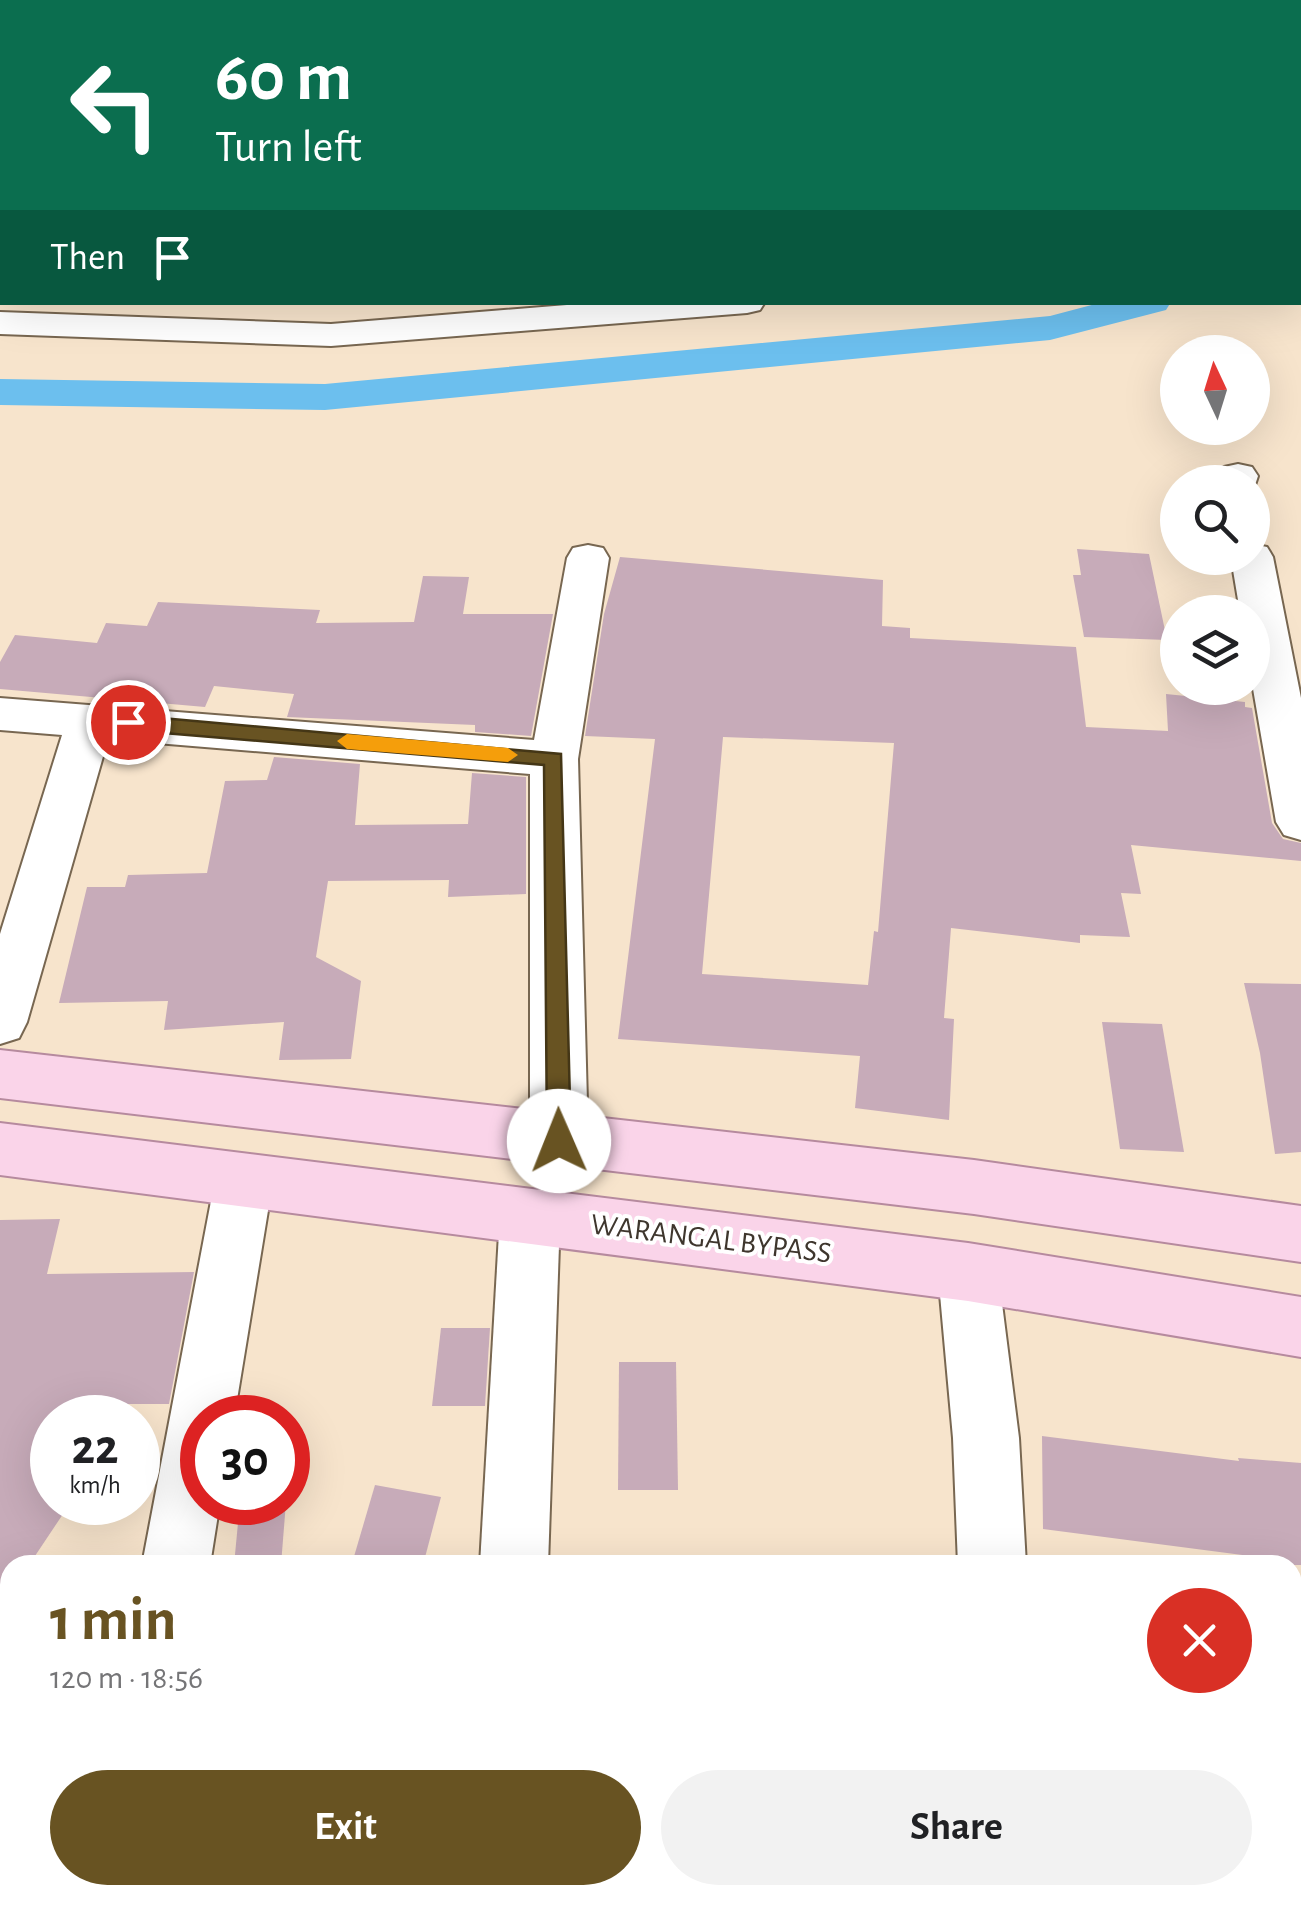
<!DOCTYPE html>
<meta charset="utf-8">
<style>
:root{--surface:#fff;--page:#f2f2f2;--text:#202124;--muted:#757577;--accent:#685322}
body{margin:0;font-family:"Alegreya Sans",sans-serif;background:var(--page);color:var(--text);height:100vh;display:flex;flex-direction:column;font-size:38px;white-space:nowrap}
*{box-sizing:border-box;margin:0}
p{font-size:32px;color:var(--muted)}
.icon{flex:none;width:55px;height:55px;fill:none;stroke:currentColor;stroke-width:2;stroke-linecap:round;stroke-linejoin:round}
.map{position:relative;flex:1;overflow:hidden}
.side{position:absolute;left:0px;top:1555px;width:1302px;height:350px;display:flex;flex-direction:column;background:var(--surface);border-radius:30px 30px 0 0;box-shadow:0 10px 40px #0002}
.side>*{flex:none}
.banner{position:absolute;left:0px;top:0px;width:1302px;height:305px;box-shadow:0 10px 40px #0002;background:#0b6e4f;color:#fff;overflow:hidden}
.needle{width:65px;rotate:356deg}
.fabs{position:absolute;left:1160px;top:335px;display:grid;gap:20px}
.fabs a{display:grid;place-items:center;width:110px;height:110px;border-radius:50%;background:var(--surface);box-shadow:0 10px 40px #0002;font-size:50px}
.speed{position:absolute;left:30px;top:1395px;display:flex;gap:20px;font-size:50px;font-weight:700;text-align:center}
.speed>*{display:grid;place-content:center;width:130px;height:130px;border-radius:50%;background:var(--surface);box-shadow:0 10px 40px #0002;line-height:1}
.speed small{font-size:25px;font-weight:400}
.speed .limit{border:15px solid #d22;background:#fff;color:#111}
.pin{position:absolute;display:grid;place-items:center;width:85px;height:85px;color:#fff;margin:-42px;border:5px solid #fff;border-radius:50%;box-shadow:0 2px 10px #0007}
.me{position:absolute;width:110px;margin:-55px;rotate:359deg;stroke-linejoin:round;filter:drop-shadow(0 0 8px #0008)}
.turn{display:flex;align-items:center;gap:35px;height:210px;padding:0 50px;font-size:45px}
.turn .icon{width:130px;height:130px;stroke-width:2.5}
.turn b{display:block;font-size:70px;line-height:85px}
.then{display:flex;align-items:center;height:95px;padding:0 50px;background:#0003;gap:20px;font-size:38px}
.round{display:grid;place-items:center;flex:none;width:105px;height:105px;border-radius:52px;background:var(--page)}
.overview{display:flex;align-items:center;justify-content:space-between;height:170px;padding:0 50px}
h1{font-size:60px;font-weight:600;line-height:75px;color:var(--accent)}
.primary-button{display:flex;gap:20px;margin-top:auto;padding:20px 50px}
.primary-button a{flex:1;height:115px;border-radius:60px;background:var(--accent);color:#fff;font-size:40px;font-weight:600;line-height:115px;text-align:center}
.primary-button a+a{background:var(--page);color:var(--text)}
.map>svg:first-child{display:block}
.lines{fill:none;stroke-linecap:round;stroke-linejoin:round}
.canal{fill:#6cbfee;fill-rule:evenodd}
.building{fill:#c7abb9;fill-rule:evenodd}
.minor-casing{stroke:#786751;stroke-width:4}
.major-casing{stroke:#b68a9e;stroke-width:4}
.minor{fill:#fff;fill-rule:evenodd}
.major{fill:#fad4e9;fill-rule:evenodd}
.route{fill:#685322;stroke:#443616;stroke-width:2.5}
.slow{fill:#f59e0b}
.labels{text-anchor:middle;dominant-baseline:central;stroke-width:8;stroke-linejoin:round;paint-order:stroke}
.street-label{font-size:30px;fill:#3e362d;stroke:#fff}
</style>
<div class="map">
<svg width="1301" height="1905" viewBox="0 0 1301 1905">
<rect width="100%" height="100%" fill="#f7e4cc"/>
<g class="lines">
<!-- canal -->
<g class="canal">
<rect x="1300" y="254" width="1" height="22"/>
<polygon points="1103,302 1171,302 1166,310 1050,340 325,410 0,405 0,379 325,384 1050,316"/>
</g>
</g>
<!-- building -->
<g class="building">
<polygon points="1077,549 1149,554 1167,640 1084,637 1073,575 1081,575"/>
<path d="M620,557L883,580L882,626L910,628V638L1076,647L1086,727L1168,731L1166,694L1245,702V707L1252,708L1272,823L1283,839L1301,843V861L1131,845L1141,894L1121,893L1130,937L1080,935V943L951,928L944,1018L954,1019L949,1120L855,1108L860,1056L618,1039L655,739L585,736L604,614ZM723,737L894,743L878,932L874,931L868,985L702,974Z"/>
<polygon points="423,576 469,577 463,614 553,614 531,736 475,732 475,725 287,717 294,694 214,686 205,707 0,689 0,662 15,635 97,643 106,623 147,626 158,602 320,610 316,623 414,622"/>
<polygon points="274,757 360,764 355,825 468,824 472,773 526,777 526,894 448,897 449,880 328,881 316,957 361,981 351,1059 279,1060 284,1022 164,1030 168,1001 59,1003 87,887 125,887 128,875 207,873 225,781 267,780"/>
<polygon points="1244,983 1301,984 1301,1152 1275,1154 1260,1053"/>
<polygon points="1102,1022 1162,1024 1184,1152 1120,1149"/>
<polygon points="60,1219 47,1274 194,1272 169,1404 107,1404 106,1418 52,1418 52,1502 71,1502 29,1565 10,1565 10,1593 0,1608 0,1220"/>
<polygon points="441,1328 490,1328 485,1406 432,1406"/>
<polygon points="619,1362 676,1362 678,1490 618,1490"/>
<polygon points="1042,1436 1239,1461 1238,1458 1301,1463 1301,1565 1251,1565 1250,1556 1043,1529"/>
<polygon points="375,1485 441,1497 423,1565 377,1565 353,1560"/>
<polygon points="240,1502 286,1502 281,1565 234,1565"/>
</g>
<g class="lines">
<defs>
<g id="minor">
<polygon points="1301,158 1301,178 1300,179 1300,159"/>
<polygon points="604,302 765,302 760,310 747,313 331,346 0,334 0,312 331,324"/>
<polygon points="1238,464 1252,467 1258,476 1253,491 1252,482 1219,482 1224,467"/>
<polygon points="1252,544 1267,547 1273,557 1301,698 1301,840 1284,835 1276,822 1252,683 1252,612 1240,612 1231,558 1252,558"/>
<polygon points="588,545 603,548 609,558 578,759 588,1141 579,1158 559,1166 539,1158 530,1141 530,774 108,739 27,1022 19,1038 0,1044 0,934 62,735 0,730 0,698 534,740 567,558 573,548"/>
<polygon points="244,1154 265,1162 273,1180 234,1418 202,1418 202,1502 220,1502 210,1565 142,1565 215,1180 223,1162"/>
<polygon points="530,1190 551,1197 560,1216 548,1565 480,1565 500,1216 509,1197"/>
<polygon points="968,1244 989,1252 998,1272 1019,1438 1026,1565 958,1565 953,1438 938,1272 947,1252"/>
<polygon points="78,1895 154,1895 153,1905 75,1905"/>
<polygon points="463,1895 539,1895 540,1905 462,1905"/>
<polygon points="953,1895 1029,1895 1029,1905 951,1905"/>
</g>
<g id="major">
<polygon points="0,1050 974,1160 1301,1206 1301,1262 974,1214 0,1098"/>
<polygon points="0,1123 968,1243 1301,1297 1301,1357 968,1301 0,1175"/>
</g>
</defs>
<!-- minor casing -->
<use href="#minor" class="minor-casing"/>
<!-- major casing -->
<use href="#major" class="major-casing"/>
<!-- minor -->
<use href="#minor" class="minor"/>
<!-- major -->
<use href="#major" class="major"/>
</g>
<!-- route -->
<polygon class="route" points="128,715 561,754 571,1141 568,1148 559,1151 550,1148 547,1141 544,765 128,730 118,722"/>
<!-- slow -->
<polygon class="slow" points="347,734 508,748 518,755 508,762 347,749 337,741"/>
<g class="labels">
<!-- street labels -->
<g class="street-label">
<text transform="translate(711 1239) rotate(7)">WARANGAL BYPASS</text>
</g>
</g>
</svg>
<div class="fabs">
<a><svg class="needle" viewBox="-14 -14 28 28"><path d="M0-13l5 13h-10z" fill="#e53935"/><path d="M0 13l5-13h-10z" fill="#757577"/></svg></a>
<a><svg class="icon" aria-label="search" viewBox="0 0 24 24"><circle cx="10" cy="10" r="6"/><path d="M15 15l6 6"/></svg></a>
<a><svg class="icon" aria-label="layers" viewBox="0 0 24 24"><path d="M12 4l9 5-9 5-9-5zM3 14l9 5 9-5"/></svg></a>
</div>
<div class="speed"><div>22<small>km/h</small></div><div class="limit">30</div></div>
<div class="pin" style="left:128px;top:722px;background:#d93025"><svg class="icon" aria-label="arrive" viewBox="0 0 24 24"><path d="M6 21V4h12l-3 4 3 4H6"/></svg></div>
<svg class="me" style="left:559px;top:1141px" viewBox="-20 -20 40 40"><circle r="19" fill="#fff"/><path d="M0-13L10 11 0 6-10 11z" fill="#685322"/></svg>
<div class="banner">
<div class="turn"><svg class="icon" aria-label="left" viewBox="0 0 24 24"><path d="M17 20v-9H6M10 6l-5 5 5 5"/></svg><div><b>60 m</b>Turn left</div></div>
<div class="then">Then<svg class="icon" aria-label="arrive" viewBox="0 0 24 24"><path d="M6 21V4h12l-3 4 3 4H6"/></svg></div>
</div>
<section class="side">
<div class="overview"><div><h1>1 min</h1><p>120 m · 18:56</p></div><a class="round" style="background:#d93025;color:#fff"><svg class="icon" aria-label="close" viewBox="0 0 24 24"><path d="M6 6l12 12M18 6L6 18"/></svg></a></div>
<div class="primary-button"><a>Exit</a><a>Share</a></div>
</section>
</div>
